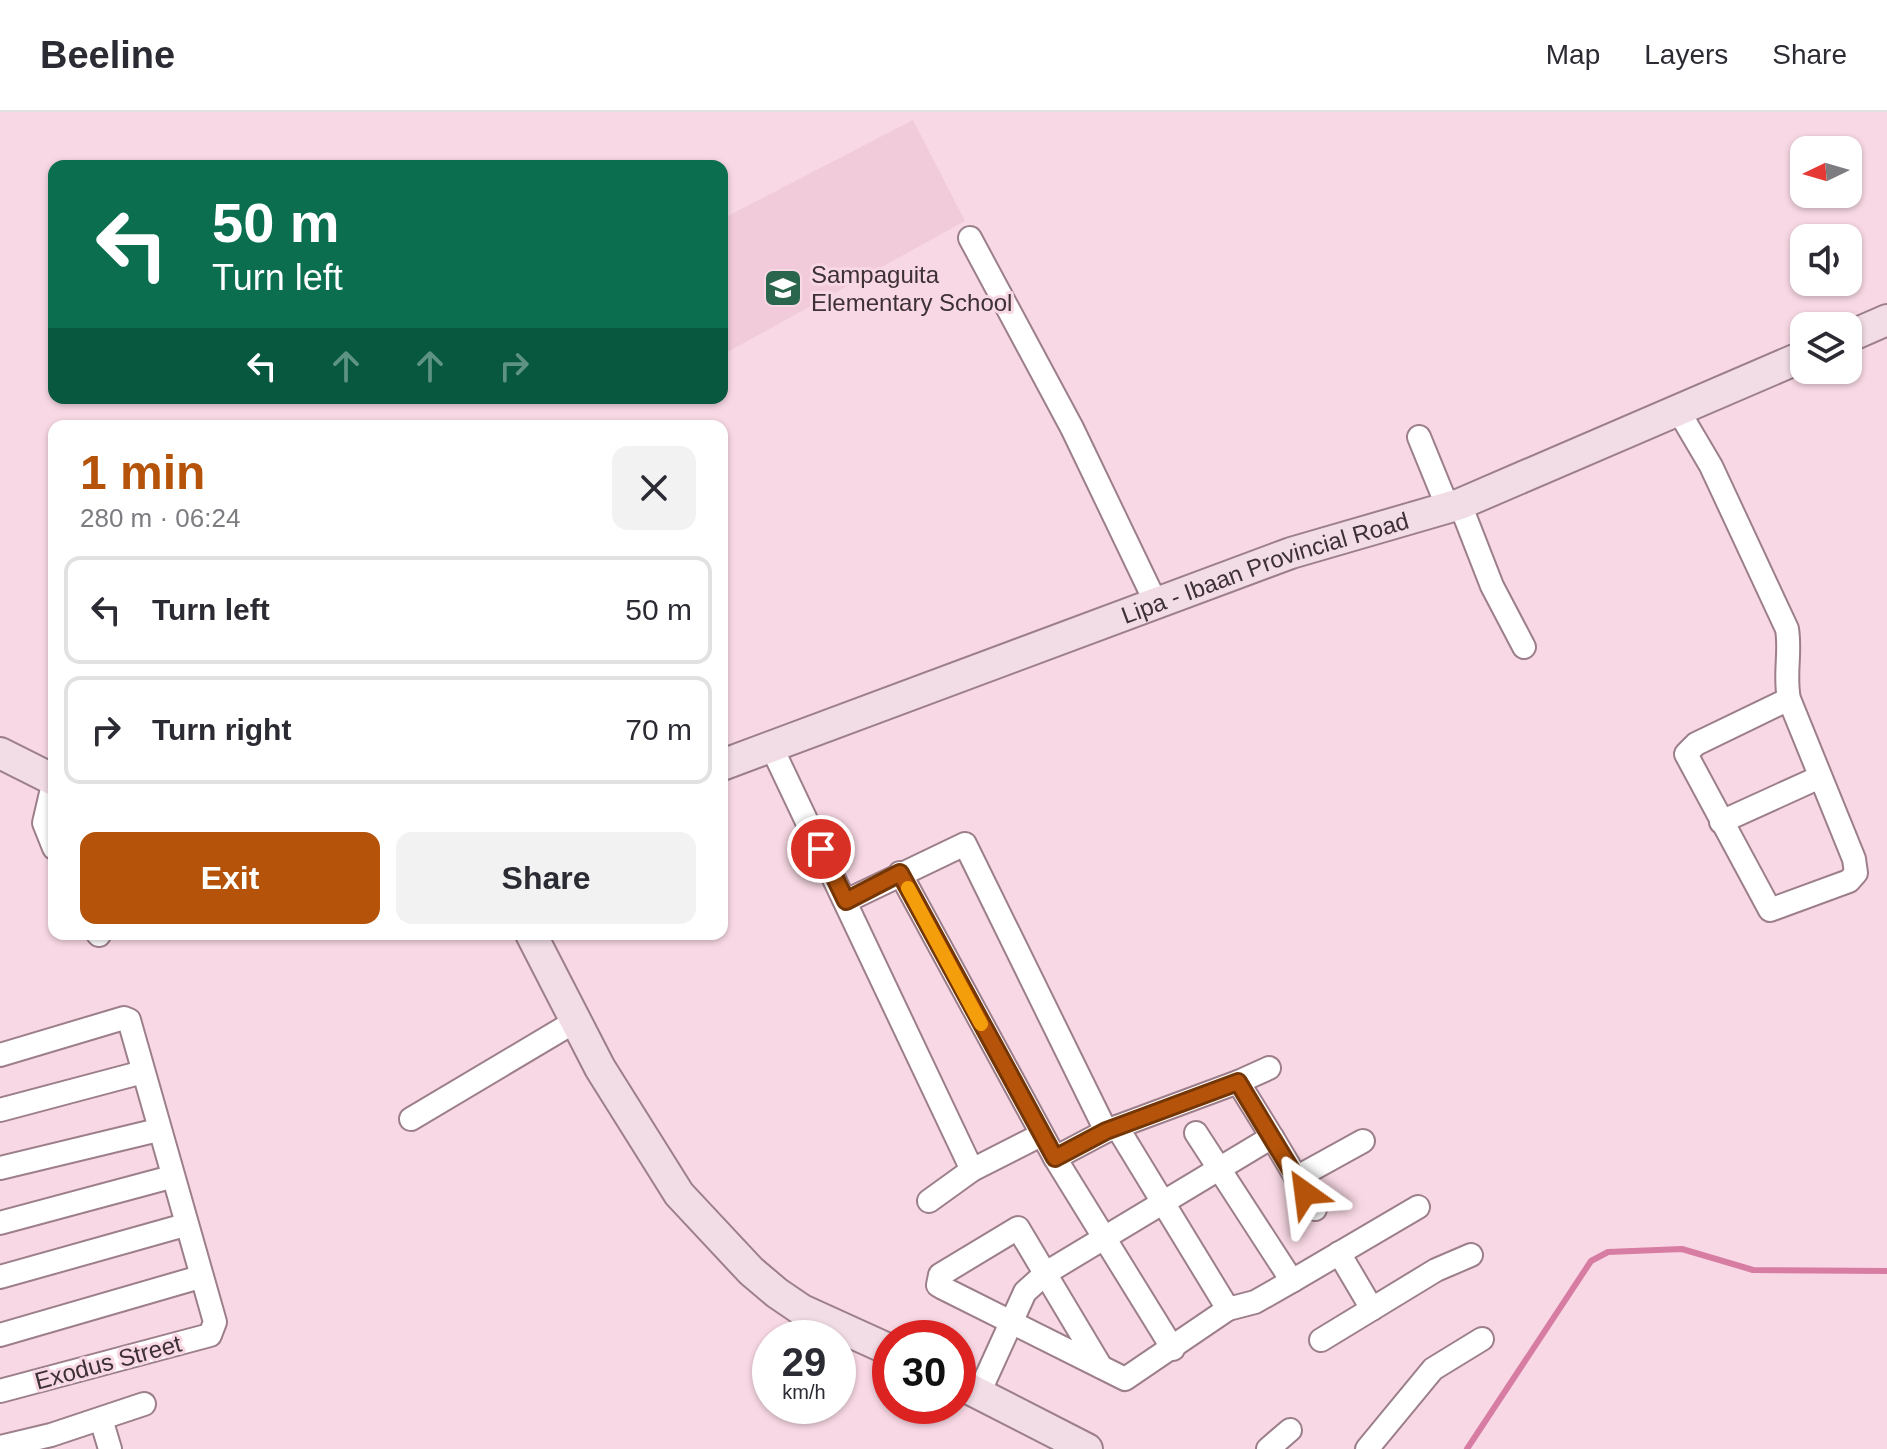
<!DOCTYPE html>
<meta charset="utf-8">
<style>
:root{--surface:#fff;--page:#f2f2f3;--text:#2b2b33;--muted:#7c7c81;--line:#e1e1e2;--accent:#b45309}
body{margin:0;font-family:Helvetica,sans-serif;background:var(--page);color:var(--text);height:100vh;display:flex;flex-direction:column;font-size:30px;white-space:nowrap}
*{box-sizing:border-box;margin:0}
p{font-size:26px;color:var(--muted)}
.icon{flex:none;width:44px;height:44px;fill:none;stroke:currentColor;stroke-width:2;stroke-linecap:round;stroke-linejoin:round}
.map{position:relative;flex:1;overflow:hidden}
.panel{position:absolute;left:48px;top:308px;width:680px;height:520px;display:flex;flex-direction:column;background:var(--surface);border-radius:16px;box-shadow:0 2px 6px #0004}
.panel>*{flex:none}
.banner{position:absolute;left:48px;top:48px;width:680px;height:244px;border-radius:16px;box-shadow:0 2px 6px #0004;background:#0b6e4f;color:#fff;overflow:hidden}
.needle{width:52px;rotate:265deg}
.tools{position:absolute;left:1790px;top:24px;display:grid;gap:16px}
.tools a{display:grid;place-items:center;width:72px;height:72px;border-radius:16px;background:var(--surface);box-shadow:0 2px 6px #0004;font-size:40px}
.speed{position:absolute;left:752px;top:1208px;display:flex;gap:16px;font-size:40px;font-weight:700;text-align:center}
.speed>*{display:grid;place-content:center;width:104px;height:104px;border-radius:50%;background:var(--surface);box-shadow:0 2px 6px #0004;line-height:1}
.speed small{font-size:20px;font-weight:400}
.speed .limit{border:12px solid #d22;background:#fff;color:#111}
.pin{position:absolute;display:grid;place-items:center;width:68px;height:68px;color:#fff;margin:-34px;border:4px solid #fff;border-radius:50%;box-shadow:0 2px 8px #0007}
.me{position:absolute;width:88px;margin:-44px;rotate:329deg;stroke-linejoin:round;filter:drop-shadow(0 0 6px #0008)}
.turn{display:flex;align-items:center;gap:28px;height:168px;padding:0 32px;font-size:36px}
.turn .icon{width:104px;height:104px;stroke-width:2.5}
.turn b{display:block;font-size:56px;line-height:68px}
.lanes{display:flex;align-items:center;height:76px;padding:0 32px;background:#0003;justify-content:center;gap:40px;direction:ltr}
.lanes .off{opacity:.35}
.round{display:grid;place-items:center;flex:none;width:84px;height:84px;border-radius:16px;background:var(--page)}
.headline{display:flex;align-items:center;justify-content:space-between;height:136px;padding:0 32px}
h1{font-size:48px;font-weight:800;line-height:60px;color:var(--accent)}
.action{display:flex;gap:16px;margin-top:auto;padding:16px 32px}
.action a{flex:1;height:92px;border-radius:16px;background:var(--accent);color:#fff;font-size:32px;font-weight:800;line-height:92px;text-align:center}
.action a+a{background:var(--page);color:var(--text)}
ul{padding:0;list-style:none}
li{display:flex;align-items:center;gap:24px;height:108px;margin:0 16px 12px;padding:0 16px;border:4px solid var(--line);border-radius:16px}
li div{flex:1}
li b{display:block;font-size:30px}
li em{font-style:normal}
header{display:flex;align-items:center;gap:48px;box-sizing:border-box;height:112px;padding:0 40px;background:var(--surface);border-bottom:2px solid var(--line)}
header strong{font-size:38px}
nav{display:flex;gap:44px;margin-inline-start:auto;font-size:28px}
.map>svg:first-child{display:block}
.built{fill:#f2cbda}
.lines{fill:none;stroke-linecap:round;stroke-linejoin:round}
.stream{stroke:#d77ca3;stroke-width:6}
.street-casing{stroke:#9c7f8a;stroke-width:26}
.secondary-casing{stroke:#9c7f8a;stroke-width:34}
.street{stroke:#fff;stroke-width:22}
.secondary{stroke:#f2dce6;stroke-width:30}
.route-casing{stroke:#753606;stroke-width:20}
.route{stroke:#b45309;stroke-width:14}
.slow{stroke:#f59e0b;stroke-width:14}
.labels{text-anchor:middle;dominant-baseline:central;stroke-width:6;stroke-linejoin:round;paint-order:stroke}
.poi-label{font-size:24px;fill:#3d3135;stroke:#f8d8e4;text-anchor:start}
.street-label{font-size:24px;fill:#3d3135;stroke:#f8d8e4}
</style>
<header>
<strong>Beeline</strong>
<nav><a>Map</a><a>Layers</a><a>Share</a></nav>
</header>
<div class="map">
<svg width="1887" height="1337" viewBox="0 0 1887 1337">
<rect width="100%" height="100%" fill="#f8d8e4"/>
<!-- built -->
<polygon class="built" points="913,8 965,109 722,243 722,107"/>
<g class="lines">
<!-- stream -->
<polyline class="stream" points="1467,1337 1591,1149 1608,1140 1682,1137 1753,1158 1887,1159"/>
<defs>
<g id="street">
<polyline points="970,126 1072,316 1156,491"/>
<path d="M1678,298L1711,354L1787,517C1791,541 1784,563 1789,587L1854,747L1856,761L1849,769L1770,798L1686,642L1696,632L1789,587"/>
<polyline points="1419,325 1448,396"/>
<polyline points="1460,392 1492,474 1524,535"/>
<polyline points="771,634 972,1058"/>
<polyline points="54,668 44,711 54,736"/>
<polyline points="1721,710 1820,665"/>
<polyline points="900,761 1055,1046 1106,1019 1238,970 1272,1025 1046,1161 1025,1180 979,1281"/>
<polyline points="846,789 965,732 1106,1019"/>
<polyline points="98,822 99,823"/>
<polyline points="0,943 124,906 129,908 215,1210 210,1223 0,1279"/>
<polyline points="1238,970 1269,956"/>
<polyline points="0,998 143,960"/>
<polyline points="411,1007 574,910"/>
<polyline points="1117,1015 1228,1197 1255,1190 1292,1169 1196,1021"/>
<polyline points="1272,1025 1315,1097"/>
<polyline points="1055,1046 1173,1237"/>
<polyline points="0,1056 158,1018"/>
<polyline points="1296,1066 1363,1029"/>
<polyline points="929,1089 972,1058 1041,1023"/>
<polyline points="0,1111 171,1065"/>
<polyline points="1339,1141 1372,1197"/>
<polyline points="0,1165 185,1113"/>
<polyline points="1292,1169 1418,1095"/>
<polyline points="0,1223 200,1165"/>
<polyline points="1321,1228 1436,1158 1471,1143"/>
<polyline points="1101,1255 1018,1116 940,1163 938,1173 943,1176 1125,1267 1228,1197"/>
<polyline points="101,1307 110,1337"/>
<polyline points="0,1335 51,1323 144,1292"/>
<polyline points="1268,1337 1290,1318"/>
<polyline points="1367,1337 1433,1257 1482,1227"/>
</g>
<g id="secondary">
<polyline points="1848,225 1887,208"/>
<polyline points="0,641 54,668"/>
<path id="s1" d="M722,653L1291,441L1460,392L1804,244"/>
<polyline points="531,822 600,956 679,1082 751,1159 777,1181 802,1198 890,1238"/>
<polyline points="958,1271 1087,1337"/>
</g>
</defs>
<!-- street casing -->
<use href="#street" class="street-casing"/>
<!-- secondary casing -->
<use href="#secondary" class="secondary-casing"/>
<!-- street -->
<use href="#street" class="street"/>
<!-- secondary -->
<use href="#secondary" class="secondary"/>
</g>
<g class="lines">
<defs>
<polyline id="route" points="821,737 846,789 900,761 1055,1046 1106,1019 1238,970 1305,1081"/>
</defs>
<!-- route casing -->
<use href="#route" class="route-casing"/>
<!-- route -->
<use href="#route" class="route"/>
<!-- slow -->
<polyline class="slow" points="908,776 981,912"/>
</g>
<!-- icons -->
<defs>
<symbol id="school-square" viewBox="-11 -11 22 22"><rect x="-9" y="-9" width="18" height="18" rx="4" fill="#2a654e" stroke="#f8d8e4"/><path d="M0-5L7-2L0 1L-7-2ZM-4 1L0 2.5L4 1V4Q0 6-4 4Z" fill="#fff"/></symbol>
</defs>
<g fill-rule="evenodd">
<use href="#school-square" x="761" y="154" width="44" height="44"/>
</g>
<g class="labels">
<!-- poi labels -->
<g class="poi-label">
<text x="811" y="162">Sampaguita<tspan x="811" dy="28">Elementary School</tspan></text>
</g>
<!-- street labels -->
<g class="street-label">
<text stroke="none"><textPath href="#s1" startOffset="578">Lipa - Ibaan Provincial Road</textPath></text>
<text transform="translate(108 1250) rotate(-15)">Exodus Street</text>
</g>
</g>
</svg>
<div class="tools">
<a><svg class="needle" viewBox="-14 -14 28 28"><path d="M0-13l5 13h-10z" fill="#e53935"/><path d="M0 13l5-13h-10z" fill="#7c7c81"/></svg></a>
<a><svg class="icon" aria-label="sound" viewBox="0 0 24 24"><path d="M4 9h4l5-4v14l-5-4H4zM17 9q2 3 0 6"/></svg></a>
<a><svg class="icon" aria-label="layers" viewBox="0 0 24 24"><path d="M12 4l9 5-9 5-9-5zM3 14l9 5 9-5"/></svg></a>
</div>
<div class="speed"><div>29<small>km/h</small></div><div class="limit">30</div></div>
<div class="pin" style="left:821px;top:737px;background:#d93025"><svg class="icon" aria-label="arrive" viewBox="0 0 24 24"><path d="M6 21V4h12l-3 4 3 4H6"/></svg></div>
<svg class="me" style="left:1305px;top:1081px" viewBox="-20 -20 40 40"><path d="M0-17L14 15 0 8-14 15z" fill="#b45309" stroke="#fff" stroke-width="4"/></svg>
<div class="banner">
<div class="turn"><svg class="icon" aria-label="left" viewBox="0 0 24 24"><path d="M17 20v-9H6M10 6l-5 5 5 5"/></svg><div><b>50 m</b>Turn left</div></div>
<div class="lanes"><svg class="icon" aria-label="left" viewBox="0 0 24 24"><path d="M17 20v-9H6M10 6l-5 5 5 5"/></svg><svg class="icon off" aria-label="ahead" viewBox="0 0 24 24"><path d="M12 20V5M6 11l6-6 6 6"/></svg><svg class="icon off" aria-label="ahead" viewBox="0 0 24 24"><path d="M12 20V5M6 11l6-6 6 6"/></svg><svg class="icon off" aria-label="right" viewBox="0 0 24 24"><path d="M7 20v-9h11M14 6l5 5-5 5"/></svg></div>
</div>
<section class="panel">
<div class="headline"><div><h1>1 min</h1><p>280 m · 06:24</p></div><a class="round"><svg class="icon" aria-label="close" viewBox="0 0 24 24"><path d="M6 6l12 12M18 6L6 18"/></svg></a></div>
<ul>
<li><svg class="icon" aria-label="left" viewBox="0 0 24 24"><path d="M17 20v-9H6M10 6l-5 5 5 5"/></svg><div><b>Turn left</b></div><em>50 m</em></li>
<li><svg class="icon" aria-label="right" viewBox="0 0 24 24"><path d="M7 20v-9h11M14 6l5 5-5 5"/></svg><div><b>Turn right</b></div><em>70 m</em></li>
</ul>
<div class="action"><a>Exit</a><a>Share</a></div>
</section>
</div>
